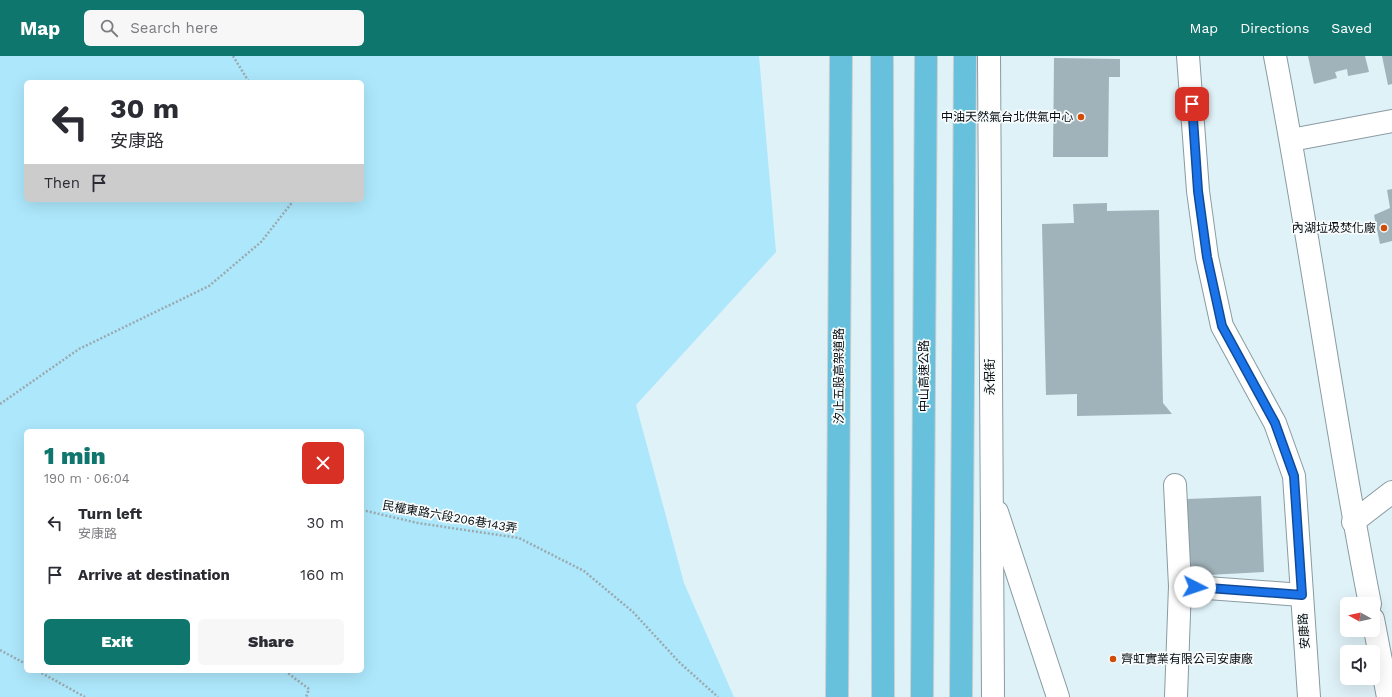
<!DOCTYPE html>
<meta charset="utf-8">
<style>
:root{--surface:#fff;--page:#f7f7f7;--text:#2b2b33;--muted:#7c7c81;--accent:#0f766e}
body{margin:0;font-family:"Work Sans","Noto Sans TC",sans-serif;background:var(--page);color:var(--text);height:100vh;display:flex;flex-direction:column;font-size:15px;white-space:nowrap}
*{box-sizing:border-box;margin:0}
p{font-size:13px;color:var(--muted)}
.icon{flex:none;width:22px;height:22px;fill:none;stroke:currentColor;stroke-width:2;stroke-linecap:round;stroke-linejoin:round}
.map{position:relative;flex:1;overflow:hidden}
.panel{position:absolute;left:24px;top:373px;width:340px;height:244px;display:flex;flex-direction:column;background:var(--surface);border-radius:6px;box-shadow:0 4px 16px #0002}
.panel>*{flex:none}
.hud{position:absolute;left:24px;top:24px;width:340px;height:122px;border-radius:6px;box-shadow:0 4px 16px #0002;background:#fff;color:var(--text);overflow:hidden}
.needle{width:26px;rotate:278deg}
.tools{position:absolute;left:1340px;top:541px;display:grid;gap:8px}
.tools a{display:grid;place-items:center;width:40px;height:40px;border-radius:6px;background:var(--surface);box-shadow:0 4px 16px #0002;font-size:20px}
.pin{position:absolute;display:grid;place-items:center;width:34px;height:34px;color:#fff;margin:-17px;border-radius:8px;box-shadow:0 2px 6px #0006}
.me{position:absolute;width:44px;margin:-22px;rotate:94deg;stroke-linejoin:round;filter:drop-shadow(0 0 3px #0008)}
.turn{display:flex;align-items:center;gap:14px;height:84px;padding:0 20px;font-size:18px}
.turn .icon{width:52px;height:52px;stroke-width:2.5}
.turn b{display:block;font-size:28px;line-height:34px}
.then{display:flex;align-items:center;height:38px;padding:0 20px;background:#0003;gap:8px;font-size:15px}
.round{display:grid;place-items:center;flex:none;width:42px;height:42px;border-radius:6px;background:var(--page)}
.head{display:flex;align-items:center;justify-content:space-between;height:68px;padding:0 20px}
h1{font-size:24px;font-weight:800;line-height:30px;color:var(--accent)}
.primary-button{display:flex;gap:8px;margin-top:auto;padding:8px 20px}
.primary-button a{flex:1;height:46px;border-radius:6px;background:var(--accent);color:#fff;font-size:16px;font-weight:800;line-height:46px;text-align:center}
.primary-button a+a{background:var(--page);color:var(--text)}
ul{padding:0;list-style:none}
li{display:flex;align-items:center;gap:12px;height:52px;padding:0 20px}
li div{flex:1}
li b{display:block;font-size:15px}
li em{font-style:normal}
header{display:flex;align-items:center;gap:24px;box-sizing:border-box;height:56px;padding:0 20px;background:var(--accent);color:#fff}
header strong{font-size:19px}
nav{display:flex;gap:22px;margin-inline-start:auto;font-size:14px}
.search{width:280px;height:36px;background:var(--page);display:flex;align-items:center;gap:10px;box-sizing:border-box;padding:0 14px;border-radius:6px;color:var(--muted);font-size:15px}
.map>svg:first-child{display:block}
.green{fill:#ade7fb;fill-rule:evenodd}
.building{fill:#a1b3ba}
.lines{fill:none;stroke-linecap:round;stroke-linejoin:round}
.minor-casing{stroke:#899ba1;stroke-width:24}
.highway-casing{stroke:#cdcecf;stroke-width:24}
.path{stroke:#9aa9ae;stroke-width:2.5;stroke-dasharray:2 2;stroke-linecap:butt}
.minor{stroke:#fff;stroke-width:22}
.highway{stroke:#67c0dc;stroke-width:22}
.route-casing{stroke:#114b97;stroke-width:10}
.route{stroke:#1a73e8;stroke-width:7}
.poi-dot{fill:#d14c06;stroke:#f8fcfd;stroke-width:1.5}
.labels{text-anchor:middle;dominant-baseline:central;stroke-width:3.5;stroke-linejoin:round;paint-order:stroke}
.poi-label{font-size:12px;fill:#060c0f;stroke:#f8fcfd;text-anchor:end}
.street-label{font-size:12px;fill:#060c0f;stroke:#f8fcfd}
</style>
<header>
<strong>Map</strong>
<div class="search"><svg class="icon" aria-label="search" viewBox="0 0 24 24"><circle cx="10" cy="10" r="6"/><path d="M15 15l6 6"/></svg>Search here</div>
<nav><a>Map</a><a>Directions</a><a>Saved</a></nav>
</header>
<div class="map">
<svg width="1392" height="641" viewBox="0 0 1392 641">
<rect width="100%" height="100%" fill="#dff2f8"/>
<!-- green -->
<path class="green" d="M0,0H759L776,196L636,349L684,527L734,641H0ZM26,26H362V144H26ZM26,375H362V615H26Z"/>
<!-- building -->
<g class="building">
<polygon points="1308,0 1365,0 1369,16 1348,20 1347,13 1335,16 1337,22 1314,28"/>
<polygon points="1382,0 1392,0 1392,28 1388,29"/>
<polygon points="1054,2 1120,3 1120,21 1109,21 1108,101 1053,101"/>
<polygon points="1392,133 1392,185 1380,188 1374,159 1390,152 1387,134"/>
<polygon points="1107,147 1107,155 1159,154 1163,347 1172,358 1077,360 1077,338 1046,339 1042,168 1074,167 1073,148"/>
<polygon points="1261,440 1264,516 1190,520 1187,443"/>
</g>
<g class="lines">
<defs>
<g id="minor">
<polyline points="989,0 993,641"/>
<polyline points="1188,0 1198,135 1207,201 1222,270 1275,367 1294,420 1309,641"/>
<path d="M1275,0C1310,182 1334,366 1370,548"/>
<polyline points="1291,84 1392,65"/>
<polyline points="1175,429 1180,530"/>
<polyline points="997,456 1058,641"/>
<polyline points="1353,466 1392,436"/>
<polyline points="1373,563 1388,641"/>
<polyline points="1176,641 1180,530 1302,539"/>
</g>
<g id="highway">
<polyline points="882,0 883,641"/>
<polyline points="837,641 841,0"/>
<polyline points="922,641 926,0"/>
<polyline points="961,641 965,0"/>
</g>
</defs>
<!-- minor casing -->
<use href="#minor" class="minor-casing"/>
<!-- highway casing -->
<use href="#highway" class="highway-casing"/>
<!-- path -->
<g class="path">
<polyline points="233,0 249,26"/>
<polyline points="0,348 79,293 209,230 261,186 294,144"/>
<polyline points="362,454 418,467 519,482 584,515 633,556 680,607 718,641"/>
<polyline points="0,594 26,608"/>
<polyline points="38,615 85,641"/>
<polyline points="285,615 309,633 306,641"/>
</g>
<!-- minor -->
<use href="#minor" class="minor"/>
<!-- highway -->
<use href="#highway" class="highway"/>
</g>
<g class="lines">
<defs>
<polyline id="route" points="1192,48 1198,135 1207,201 1222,270 1275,367 1294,420 1302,539 1195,531"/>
</defs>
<!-- route casing -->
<use href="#route" class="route-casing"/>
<!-- route -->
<use href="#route" class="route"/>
</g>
<!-- markers -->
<g class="poi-dot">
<circle cx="1081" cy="61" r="4"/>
<circle cx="1384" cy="172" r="4"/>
<circle cx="1113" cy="603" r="4"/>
</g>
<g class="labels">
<!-- poi labels -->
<g class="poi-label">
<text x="1073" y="61">中油天然氣台北供氣中心</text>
<text x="1376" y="172">內湖垃圾焚化廠</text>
<text x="1121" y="603" text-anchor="start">齊虹實業有限公司安康廠</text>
</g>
<!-- street labels -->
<g class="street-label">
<text transform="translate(839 320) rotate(-90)">汐止五股高架道路</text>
<text transform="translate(924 320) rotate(-90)">中山高速公路</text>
<text transform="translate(990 321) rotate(-90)">永保街</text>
<text transform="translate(450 461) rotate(10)">民權東路六段206巷143弄</text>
<text transform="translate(1304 575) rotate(-94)">安康路</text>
</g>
</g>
</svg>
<div class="tools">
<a><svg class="needle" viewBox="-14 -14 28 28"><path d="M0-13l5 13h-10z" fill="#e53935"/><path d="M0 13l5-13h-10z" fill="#7c7c81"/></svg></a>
<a><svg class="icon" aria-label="sound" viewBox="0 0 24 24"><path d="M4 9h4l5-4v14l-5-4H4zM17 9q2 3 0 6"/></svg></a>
</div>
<div class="pin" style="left:1192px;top:48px;background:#d93025"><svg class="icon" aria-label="arrive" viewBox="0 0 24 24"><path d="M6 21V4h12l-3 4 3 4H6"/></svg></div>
<svg class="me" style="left:1195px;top:531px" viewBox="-20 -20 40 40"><circle r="19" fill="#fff"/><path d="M0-13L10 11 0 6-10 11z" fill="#1a73e8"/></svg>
<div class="hud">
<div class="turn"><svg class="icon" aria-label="left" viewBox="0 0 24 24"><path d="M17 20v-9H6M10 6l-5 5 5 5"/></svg><div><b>30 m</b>安康路</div></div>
<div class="then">Then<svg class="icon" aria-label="arrive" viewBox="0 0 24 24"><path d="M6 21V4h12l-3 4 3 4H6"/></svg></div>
</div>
<section class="panel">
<div class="head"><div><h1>1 min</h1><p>190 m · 06:04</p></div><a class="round" style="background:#d93025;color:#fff"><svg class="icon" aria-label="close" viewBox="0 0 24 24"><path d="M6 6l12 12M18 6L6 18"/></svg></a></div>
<ul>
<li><svg class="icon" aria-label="left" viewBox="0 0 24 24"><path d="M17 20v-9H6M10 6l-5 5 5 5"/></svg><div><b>Turn left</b><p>安康路</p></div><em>30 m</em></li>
<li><svg class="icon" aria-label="arrive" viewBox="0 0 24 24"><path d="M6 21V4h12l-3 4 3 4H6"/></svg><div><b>Arrive at destination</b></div><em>160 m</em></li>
</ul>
<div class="primary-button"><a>Exit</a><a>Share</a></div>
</section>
</div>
